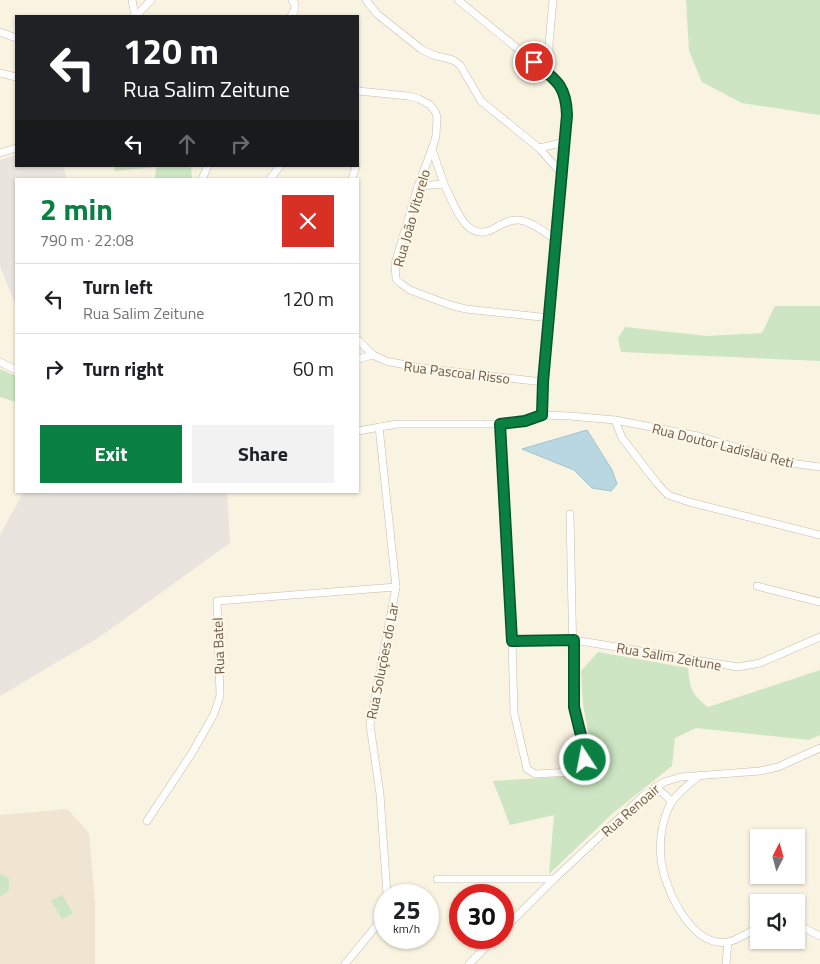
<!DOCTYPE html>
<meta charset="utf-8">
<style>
:root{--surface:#fff;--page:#f2f2f2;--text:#202124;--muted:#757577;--line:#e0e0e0;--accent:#0b8043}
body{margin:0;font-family:"Titillium Web",sans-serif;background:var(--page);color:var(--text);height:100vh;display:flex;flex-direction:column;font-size:19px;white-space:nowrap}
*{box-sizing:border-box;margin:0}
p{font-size:16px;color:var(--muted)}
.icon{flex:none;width:28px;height:28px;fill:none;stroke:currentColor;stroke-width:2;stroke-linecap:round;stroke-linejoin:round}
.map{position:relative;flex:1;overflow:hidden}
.side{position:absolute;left:15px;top:178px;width:344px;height:315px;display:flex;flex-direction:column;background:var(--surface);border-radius:0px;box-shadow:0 1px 4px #0004}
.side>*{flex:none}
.hud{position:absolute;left:15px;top:15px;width:344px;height:152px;border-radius:0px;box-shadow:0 1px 4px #0004;background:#202124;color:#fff;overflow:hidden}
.needle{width:32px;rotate:6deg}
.controls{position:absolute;left:750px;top:829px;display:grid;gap:10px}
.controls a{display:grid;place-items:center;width:55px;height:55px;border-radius:0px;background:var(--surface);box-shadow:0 1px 4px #0004;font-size:25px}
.speed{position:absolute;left:374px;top:884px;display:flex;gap:10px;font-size:25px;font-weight:700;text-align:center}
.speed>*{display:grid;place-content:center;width:65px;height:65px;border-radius:50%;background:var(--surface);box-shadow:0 1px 4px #0004;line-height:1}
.speed small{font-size:12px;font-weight:400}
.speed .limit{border:8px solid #d22;background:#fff;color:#111}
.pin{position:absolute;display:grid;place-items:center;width:42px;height:42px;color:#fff;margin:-21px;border:2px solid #fff;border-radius:50%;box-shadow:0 1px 5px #0007}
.me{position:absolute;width:55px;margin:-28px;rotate:349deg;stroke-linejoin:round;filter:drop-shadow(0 0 4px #0008)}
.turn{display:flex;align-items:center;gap:18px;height:105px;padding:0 25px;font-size:22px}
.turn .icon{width:65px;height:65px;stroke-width:2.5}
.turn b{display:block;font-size:35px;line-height:42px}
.lanes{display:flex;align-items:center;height:48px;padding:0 25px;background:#0003;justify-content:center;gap:25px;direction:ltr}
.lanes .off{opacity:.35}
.round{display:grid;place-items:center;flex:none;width:52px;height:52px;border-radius:0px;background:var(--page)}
.overview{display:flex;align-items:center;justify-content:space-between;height:85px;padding:0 25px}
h1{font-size:30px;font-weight:700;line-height:38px;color:var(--accent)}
.button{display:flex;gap:10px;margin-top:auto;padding:10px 25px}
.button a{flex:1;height:58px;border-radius:0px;background:var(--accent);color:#fff;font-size:20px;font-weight:700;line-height:58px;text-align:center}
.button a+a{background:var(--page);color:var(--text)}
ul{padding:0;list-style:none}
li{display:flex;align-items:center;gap:15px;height:70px;padding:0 25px;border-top:1px solid var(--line)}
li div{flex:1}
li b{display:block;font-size:19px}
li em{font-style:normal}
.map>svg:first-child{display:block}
.residential{fill:#f0e5d1}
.industrial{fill:#e9e4dd}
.green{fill:#cde5c2}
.water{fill:#b9d7e1;stroke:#a0c5d1}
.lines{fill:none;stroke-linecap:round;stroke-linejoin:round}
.minor-casing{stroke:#c9bbaa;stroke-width:8}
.minor{stroke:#fff;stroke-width:7}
.route-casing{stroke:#07532c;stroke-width:12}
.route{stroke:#0b8043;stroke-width:9}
.labels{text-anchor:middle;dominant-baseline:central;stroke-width:4;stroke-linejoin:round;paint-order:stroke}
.street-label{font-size:14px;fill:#6e5b4b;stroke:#fdf7e8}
</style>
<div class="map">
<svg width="820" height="964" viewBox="0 0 820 964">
<rect width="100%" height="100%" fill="#f9f3e2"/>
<!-- residential -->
<polygon class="residential" points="67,809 89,833 95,903 95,964 0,964 0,815"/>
<!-- industrial -->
<g class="industrial">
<polygon points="16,155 16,166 63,166 67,179 16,179 16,306 0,266 0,160"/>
<polygon points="24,491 227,491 230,543 98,638 0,696 0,535"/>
</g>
<!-- green -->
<g class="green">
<polygon points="686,0 820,0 820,115 742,103 702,82 689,51"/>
<polygon points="114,166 191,166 192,179 155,179 156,167 115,171"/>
<polygon points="775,306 820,306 820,361 621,352 618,338 625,327 707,336 762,333"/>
<polygon points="0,369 16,376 16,402 0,397"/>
<path d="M598,652L688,668C690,688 691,694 708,707L820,670V735L809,740L696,728L675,738L672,766L613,813L549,874L554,815L510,825L493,781L591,775L594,762L583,705L581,671Z"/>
<polygon points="0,874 9,878 9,890 0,897"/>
<polygon points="62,895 73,913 62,919 51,901"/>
</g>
<!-- water -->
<polygon class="water" points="587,430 612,470 617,484 611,491 592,488 574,470 522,449"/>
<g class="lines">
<defs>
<g id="minor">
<polyline points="132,0 135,16"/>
<polyline points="366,0 377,14 421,49 433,55 453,60 460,65 481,101 539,148"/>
<path d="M458,0L550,75C571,96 567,110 566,139L543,382L542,415"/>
<polyline points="136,16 151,0"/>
<path d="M291,16C295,11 297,5 292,0"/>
<polyline points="0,32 16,38"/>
<polyline points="0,73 16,77"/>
<polyline points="550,75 549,44 553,0"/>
<polyline points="358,91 408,96 419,99 430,105 435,111 437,117 436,136 432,149 418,186 395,264 396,279 400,283 410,290 450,305 466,309 550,318"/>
<polyline points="0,153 16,148"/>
<polyline points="562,174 539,148 557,144 566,139"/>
<polyline points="202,179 208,166"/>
<polyline points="270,179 280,166"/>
<polyline points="352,179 356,166"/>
<path d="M444,184C454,203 465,244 493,229C501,225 509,219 519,220C531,221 546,233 556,240"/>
<polyline points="418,186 444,184 432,149"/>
<polyline points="358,340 373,355"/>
<polyline points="358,359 373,355 386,361 421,368 543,382"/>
<polyline points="0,362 16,370"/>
<polyline points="615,420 622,438 657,483 668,495 689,502 820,535"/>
<polyline points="500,424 512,641 514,713 527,769 535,774 573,772 582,767 585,760 585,752 574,707 570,514"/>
<polyline points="379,427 396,587 370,725 380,794 387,895"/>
<polyline points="358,431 397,424 500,424 525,421 542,415 570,416 615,420 698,436 790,463 820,467"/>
<polyline points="757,586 820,602"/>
<polyline points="512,641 574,640 738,667 760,663 820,637"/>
<path d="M699,776C689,784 678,792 671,803C662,819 659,841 661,859C664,888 691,948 728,942C738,940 750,931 759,927"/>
<polyline points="655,787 664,794 672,802"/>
<polyline points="147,821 192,753 214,714 220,696 217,601 396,587"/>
<polyline points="437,879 554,879"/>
<polyline points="796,924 820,936"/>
<polyline points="502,931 554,879 643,796 664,782 681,777 760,771 778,767 820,748"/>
<polyline points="345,964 382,919 385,913"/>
<polyline points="469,964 495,938"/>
<polyline points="726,964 728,942"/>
</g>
</defs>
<!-- minor casing -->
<use href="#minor" class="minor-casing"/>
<!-- minor -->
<use href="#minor" class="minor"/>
</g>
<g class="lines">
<defs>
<path id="route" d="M534,62C556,80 566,85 567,115L543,382L542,415L525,421L500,424L512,641L574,640V707L585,752V760"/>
</defs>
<!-- route casing -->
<use href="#route" class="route-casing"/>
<!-- route -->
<use href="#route" class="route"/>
</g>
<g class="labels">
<!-- street labels -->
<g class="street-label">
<text transform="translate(411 218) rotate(-74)">Rua João Vitorelo</text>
<text transform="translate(457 372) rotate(7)">Rua Pascoal Risso</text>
<text transform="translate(723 445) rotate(14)">Rua Doutor Ladislau Reti</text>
<text transform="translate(218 646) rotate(-92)">Rua Batel</text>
<text transform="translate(669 656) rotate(10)">Rua Salim Zeitune</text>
<text transform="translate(382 661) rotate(-79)">Rua Soluções do Lar</text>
<text transform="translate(630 810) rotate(-41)">Rua Renoair</text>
</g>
</g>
</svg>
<div class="controls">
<a><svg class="needle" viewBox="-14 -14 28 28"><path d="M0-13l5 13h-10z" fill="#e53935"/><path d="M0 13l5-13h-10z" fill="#757577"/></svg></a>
<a><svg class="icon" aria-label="sound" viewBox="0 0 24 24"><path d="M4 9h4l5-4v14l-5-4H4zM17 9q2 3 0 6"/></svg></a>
</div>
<div class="speed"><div>25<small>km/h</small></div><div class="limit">30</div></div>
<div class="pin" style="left:534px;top:62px;background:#d93025"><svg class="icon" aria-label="arrive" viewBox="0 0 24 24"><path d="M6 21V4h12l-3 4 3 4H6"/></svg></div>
<svg class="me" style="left:585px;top:760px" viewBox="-20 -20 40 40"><circle r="17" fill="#0b8043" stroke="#fff" stroke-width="3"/><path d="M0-11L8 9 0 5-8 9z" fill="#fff"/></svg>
<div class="hud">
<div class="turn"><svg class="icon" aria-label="left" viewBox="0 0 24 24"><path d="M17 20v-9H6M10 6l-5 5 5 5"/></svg><div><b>120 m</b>Rua Salim Zeitune</div></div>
<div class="lanes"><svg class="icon" aria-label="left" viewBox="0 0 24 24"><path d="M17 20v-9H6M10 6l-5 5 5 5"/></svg><svg class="icon off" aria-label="ahead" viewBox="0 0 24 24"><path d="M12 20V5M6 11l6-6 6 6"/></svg><svg class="icon off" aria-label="right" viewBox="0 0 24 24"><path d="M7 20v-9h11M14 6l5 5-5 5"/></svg></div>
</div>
<section class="side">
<div class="overview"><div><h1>2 min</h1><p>790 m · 22:08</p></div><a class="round" style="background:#d93025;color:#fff"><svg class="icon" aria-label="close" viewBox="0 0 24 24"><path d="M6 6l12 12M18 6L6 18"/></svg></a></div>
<ul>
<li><svg class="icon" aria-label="left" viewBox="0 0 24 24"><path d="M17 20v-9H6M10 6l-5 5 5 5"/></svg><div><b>Turn left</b><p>Rua Salim Zeitune</p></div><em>120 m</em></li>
<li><svg class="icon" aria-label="right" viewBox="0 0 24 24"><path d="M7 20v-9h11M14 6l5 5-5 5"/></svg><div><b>Turn right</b></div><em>60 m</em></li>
</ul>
<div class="button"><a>Exit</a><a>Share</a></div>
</section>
</div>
